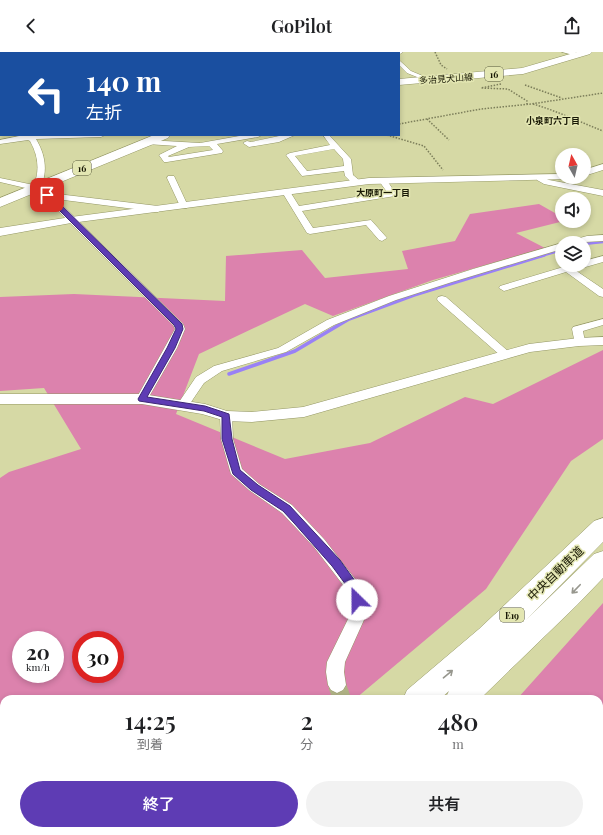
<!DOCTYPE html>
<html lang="ja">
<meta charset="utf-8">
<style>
:root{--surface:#fff;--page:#f2f2f2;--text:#202124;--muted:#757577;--accent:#5e3cb4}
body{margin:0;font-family:"Playfair Display","Noto Sans JP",serif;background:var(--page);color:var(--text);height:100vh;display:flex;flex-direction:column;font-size:15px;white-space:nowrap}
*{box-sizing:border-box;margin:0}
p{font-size:13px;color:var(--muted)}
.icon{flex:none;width:22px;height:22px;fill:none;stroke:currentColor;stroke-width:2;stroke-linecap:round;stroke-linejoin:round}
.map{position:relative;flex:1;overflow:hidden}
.sheet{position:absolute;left:0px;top:643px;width:603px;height:140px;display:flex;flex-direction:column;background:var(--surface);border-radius:12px 12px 0 0;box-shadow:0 2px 6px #0003}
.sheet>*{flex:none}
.top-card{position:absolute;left:0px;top:0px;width:400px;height:84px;box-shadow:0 2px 6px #0003;background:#1a4fa0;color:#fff;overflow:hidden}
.needle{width:26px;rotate:352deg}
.controls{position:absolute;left:555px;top:96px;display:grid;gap:8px}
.controls a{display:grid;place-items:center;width:36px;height:36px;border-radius:50%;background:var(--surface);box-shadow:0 2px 6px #0003;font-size:20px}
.speed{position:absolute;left:12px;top:579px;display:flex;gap:8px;font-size:20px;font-weight:700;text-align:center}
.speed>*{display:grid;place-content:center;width:52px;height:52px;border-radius:50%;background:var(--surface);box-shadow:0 2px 6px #0003;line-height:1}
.speed small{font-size:10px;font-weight:400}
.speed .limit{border:6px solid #d22;background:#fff;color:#111}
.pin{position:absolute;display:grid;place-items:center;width:34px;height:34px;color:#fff;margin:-17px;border-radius:8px;box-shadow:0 2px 6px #0006}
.me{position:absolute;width:44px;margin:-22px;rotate:337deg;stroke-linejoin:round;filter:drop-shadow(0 0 3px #0008)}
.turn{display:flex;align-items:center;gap:14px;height:84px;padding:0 20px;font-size:18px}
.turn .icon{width:52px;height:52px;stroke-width:2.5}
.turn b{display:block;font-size:28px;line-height:34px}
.eta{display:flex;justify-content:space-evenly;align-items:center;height:68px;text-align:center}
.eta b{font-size:24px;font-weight:600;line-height:28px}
.cta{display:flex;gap:8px;margin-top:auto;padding:8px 20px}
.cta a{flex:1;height:46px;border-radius:24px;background:var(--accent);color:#fff;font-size:16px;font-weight:600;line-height:46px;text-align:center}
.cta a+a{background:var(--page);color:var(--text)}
header{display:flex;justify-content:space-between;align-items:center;height:52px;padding:0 20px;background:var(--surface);font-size:18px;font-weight:600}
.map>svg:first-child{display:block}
.green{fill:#dc82ad;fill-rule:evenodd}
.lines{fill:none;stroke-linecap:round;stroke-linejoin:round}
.stream-far1{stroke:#9981f6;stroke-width:2.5}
.stream{stroke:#9981f6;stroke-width:3.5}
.minor-tunnel{stroke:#b0b285;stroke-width:18;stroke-dasharray:18 9;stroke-linecap:butt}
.minor-casing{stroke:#949765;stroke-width:1}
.tertiary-casing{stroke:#949765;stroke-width:1}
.primary-casing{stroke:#949765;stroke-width:1}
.motorway-casing{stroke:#949765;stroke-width:1}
.path{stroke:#7c7e5a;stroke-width:1.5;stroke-dasharray:1.5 1.5;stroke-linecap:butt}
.minor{fill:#fff;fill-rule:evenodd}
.tertiary{fill:#fff;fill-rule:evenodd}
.primary{fill:#fff;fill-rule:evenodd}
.motorway{fill:#fff;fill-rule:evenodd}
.oneway{stroke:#97978e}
.route{fill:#5e3cb4;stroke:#3d2775}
.labels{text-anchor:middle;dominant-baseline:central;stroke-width:3;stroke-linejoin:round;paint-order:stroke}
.shield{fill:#e3e6b2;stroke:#555639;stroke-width:1}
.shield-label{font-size:9px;font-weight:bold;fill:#181805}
.far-street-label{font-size:9px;fill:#181805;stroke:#e3e6b2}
.far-neighbourhood-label{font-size:9px;font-weight:bold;fill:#181805;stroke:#e3e6b2}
.near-street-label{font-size:12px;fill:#181805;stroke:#e3e6b2}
</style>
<header><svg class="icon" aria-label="back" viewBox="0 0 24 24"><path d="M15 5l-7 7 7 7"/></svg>GoPilot<svg class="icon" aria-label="share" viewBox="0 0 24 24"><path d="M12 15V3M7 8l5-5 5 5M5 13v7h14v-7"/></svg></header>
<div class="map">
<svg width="603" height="783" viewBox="0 0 603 783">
<rect width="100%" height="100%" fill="#d6d9a5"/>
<!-- green -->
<g class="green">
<path d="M539,152L562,165V169H564L516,181L545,196L433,228L333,264L305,252L199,302L176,362L285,407L370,391L465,345L493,352L603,298V387L571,409L486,537L355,647H4V779H164L157,783H0V426L9,420L81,397L44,336L0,339V245L74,242L225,249L226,204L302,198L325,226L408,217L402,199L455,189L470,162ZM21,588H55V622H21ZM81,588H115V622H81Z"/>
<polygon points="603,551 603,783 349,783 354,779 599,779 599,647 517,647"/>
</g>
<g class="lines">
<!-- stream-far1 -->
<g class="stream-far1">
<polyline points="584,192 603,190"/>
<polyline points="541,204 562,198"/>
</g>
<!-- stream -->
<polyline class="stream" points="229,322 295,299 349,267 414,243 544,203"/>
<!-- minor-tunnel -->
<g class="minor-tunnel">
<polyline points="337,633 342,647"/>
<polyline points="401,779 403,783"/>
</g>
<defs>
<g id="minor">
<polygon points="387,0 403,0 400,2"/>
<polygon points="562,0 575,0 580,2 577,4"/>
<polygon points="399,8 411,19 430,27 427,29 407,21 399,13"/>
<rect x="0" y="55" width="1" height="4"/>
<path d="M24,83H105L101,85L36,87C45,102 48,118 41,135L49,141L158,154L162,157L158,160L56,147L183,272L185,277L177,296L146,350H138L136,347L175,277L173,273L44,145L34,138L0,130V126L34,133C40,118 38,103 30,89L28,88L0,92V88Z"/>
<path d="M245,83H262L258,85L217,92L223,99L222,101L167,110H164L159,103L177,94L147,92L143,90L147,88L200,91ZM209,94L213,98L169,105L168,104L189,95Z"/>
<polygon points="284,83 295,83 279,90 249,95 243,91 247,89 251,90"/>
<path d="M323,83H329L351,107L353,123L359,128V132H353L345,124L344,119L302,124L286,103L290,101L330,93ZM334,97L343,107L344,114L307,119L295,104Z"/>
<polygon points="168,124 174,124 175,126 188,154 187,156 181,156 180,154 167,126"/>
<polygon points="537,124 540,124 549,128 603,138 603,144 544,132 537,128"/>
<polygon points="380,127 386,127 396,142 395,144 302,159 313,176 371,168 387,186 382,189 379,188 366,173 310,182 307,181 282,140 283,138 289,138 299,154 387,140 379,129"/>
<polygon points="603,183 603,189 567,191 569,189 587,184"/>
<polygon points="562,191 562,197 452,230 396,248 334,273 286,300 222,319 204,331 187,356 179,356 177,353 196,325 214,314 278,296 327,268 389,244 473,217"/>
<polygon points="603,204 603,210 575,218 603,237 603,245 599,244 566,220 504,239 499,236 500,234 570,213 584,213 584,209"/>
<polygon points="442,244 446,245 509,300 511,302 509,304 501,304 438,249 437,247 438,245"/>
<polygon points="603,267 603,273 583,279 585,290 583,292 575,292 572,277 573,275"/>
<polygon points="226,360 230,361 232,364 233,387 242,417 259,432 292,453 324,487 362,536 368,559 345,610 344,620 346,633 343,638 337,641 331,638 328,633 326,620 327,610 352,559 347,538 314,495 282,461 249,438 231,422 221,387 220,364 222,361"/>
</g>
<g id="tertiary">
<polygon points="603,112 603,118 584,124 584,118"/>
<polygon points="562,122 562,125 567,125 566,127 369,132 71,171 0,184 0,176 71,165 369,126"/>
<polygon points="603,285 603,293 579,294 530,300 304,365 252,370 226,369 202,362 142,352 0,352 0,342 142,342 205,352 227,359 252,360 303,355 529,292 579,286"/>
</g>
<g id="primary">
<polygon points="577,0 592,0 590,2 523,22 399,33 399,27 522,16"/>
<polygon points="154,83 170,83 168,86 0,155 0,146"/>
</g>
<g id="motorway">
<polygon points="603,466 603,490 526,568 594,502 603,499 603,526 577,553 480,647 445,647 449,639 440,647 403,647 407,638 479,577 594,469"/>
<polygon points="203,779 242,779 240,783 201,783"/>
<polygon points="265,779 303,779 301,783 263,783"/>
</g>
</defs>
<!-- minor casing -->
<use href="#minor" class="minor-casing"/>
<!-- tertiary casing -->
<use href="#tertiary" class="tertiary-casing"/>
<!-- primary casing -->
<use href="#primary" class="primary-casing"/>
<!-- motorway casing -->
<use href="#motorway" class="motorway-casing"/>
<!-- path -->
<g class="path">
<polyline points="435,0 441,13 447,17"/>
<polyline points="0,1 3,0"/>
<polyline points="501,32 481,36 508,37 527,49 527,52"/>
<polyline points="525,33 562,46"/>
<path d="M533,52C557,59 580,70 603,79"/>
<polyline points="427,67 449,88"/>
<polyline points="399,72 481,57 531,52 603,41"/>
<polyline points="387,83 424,94 443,118"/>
</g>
<!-- minor -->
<use href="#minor" class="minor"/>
<!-- tertiary -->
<use href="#tertiary" class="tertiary"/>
<!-- primary -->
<use href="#primary" class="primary"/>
<!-- motorway -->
<use href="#motorway" class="motorway"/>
</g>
<!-- one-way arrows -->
<defs><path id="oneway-shaft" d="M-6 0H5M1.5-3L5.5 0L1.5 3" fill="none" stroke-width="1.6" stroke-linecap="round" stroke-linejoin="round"/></defs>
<g class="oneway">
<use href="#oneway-shaft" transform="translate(576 537) rotate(134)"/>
<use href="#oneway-shaft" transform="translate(448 622) rotate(-40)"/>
</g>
<!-- route -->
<polygon class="route" points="45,141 49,141 182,272 183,277 175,296 147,345 205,354 229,362 232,387 240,418 258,433 290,454 301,466 340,508 358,533 363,548 361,551 357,552 353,551 349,537 332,514 294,471 283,459 251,438 233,422 222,387 222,365 204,359 139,349 138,347 167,296 176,277 174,273 45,144"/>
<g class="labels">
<!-- shield labels -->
<g class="shield">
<rect x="485" y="15" width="18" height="14" rx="3"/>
<rect x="73" y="109" width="18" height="14" rx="3"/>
<rect x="500" y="556" width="24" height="14" rx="3"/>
</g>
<g class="shield-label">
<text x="494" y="22">16</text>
<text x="82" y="116">16</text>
<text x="512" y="563">E19</text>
</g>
<!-- far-street labels -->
<g class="far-street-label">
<text transform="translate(446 26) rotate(-4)">多治見犬山線</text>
</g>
<!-- far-neighbourhood labels -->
<g class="far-neighbourhood-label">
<text x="553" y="68">小泉町六丁目</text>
<text x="383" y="140">大原町一丁目</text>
</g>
<!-- near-street labels -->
<g class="near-street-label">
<text transform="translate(555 521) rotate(-44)">中央自動車道</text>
</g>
</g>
</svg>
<div class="controls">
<a><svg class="needle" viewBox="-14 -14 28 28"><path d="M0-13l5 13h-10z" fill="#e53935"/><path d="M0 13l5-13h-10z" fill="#757577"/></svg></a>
<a><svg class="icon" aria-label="sound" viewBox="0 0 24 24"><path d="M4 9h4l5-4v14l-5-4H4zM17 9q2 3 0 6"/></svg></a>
<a><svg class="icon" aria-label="layers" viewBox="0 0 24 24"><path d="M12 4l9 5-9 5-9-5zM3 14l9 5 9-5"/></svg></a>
</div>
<div class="speed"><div>20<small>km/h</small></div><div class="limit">30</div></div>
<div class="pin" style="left:47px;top:143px;background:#d93025"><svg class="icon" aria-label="arrive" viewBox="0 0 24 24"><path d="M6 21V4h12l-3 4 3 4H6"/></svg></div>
<svg class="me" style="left:357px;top:548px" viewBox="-20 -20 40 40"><circle r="19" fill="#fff"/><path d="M0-13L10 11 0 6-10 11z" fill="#5e3cb4"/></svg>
<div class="top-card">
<div class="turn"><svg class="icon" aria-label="left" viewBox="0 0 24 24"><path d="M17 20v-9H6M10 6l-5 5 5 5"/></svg><div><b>140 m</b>左折</div></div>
</div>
<section class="sheet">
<div class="eta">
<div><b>14:25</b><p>到着</p></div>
<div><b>2</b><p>分</p></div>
<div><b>480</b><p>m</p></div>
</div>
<div class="cta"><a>終了</a><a>共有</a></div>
</section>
</div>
